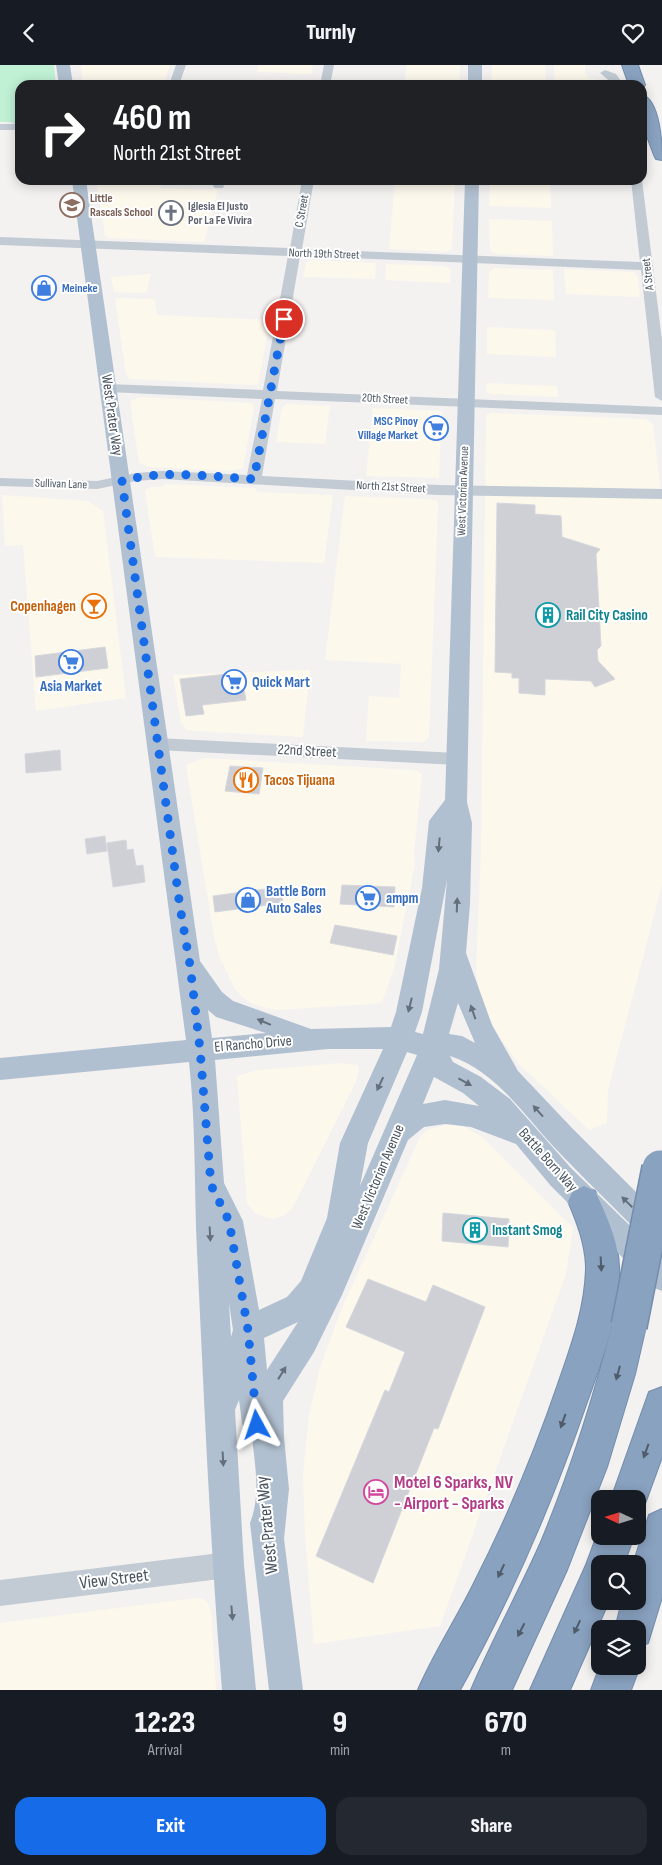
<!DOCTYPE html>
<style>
:root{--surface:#171b24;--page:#242831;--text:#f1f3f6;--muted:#9ea1a6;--accent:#166be9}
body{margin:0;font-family:"Sofia Sans Condensed",sans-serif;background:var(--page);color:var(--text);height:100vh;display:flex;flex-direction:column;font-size:19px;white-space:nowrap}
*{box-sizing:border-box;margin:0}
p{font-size:16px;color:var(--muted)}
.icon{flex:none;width:28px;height:28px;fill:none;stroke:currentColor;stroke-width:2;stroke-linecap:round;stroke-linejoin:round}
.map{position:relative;height:1625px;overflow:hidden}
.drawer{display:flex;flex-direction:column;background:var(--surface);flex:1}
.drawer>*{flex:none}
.banner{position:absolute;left:15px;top:15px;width:632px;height:105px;border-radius:15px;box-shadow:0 2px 12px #0003;background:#202124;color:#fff;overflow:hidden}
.needle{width:32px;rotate:274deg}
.fabs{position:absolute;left:591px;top:1425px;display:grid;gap:10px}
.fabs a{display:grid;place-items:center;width:55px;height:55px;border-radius:10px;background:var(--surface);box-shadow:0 2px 12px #0003;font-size:25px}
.pin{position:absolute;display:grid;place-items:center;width:42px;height:42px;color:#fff;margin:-21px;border:2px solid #fff;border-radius:50%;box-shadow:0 1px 5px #0007}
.me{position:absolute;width:55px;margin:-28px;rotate:355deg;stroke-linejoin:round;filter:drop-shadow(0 0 4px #0008)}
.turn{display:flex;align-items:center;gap:18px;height:105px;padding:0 15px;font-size:22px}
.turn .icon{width:65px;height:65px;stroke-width:2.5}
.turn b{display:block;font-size:35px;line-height:42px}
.eta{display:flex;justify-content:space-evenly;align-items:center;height:85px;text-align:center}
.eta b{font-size:30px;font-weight:800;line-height:35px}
.primary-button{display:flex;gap:10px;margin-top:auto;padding:10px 15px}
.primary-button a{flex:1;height:58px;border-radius:15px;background:var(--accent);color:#fff;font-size:20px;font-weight:800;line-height:58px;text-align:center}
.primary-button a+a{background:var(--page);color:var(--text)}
header{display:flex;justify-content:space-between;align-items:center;height:65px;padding:0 15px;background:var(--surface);font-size:22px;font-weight:800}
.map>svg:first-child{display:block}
.commercial{fill:#fdf8ec}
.green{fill:#c0f1d5}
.building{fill:#ced0d6;stroke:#d5d7dd}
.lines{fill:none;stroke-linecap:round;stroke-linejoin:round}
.highway-casing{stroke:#748dac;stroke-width:2}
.minor{fill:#c2cbd3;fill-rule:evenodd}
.major{fill:#b1c0d0;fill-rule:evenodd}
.highway{fill:#89a2c0;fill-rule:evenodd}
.highway-bridge-casing{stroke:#748dac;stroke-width:38;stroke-linecap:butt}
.highway-bridge{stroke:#89a2c0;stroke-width:35}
.oneway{fill:#636f7b}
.oneway2{fill:#4f5c69}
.route{stroke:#166be9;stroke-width:9;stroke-dasharray:0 16.2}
.labels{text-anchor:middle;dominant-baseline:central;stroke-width:4;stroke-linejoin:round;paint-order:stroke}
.far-education-label{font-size:12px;font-weight:bold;fill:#785e54;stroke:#fff;text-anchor:start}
.far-worship-label{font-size:12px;font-weight:bold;fill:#5b616d;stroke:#fff;text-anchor:start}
.far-street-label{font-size:12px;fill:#49545f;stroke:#fff}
.far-shop-label{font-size:12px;font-weight:bold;fill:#366cbe;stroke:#fff;text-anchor:start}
.street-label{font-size:15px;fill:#49545f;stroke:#fff}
.food-label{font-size:15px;font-weight:bold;fill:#c56008;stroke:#fff;text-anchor:end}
.culture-label{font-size:15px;font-weight:bold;fill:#0d838f;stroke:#fff;text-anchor:start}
.shop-label{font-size:15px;font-weight:bold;fill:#366cbe;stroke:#fff;text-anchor:start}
.near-hotel-label{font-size:18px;font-weight:bold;fill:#b23c85;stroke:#fff;text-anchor:start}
.near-street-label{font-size:18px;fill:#49545f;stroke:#fff}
</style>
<header><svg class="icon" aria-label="back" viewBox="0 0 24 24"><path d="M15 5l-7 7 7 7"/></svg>Turnly<svg class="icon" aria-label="heart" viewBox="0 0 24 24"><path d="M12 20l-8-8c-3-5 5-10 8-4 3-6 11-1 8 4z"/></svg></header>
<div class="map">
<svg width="662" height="1625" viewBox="0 0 662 1625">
<rect width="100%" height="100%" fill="#f4f1f1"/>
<!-- commercial -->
<g class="commercial">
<polygon points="81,0 170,0 163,20 83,20"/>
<polygon points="259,0 313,0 311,9 257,7"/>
<polygon points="407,0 460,0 459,20 404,20"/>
<polygon points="492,0 545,0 546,20 491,20"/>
<polygon points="554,0 585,0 585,8 589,13 611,17 612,20 555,20"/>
<polygon points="96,115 163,115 161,123 218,125 204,177 108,173 105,170"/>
<polygon points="395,115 455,115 452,184 446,187 389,184"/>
<polygon points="490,115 550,115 551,143 489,141"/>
<polygon points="489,154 552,156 553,191 498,189 490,186"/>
<polygon points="310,195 376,198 375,214 303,212 306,198"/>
<polygon points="386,199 444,201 451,204 450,218 385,215"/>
<polygon points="495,203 553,205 554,235 488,233 489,206"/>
<polygon points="564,204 634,207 638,212 640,232 566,229"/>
<polygon points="151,209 146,228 114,227 111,212"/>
<polygon points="115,233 154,234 158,250 270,255 258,319 252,320 130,314 126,309"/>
<polygon points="487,262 555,265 556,292 487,289"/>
<polygon points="487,318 557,321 558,332 491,329 486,327"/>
<polygon points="140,332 252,338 254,342 243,403 231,406 148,402 139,398 130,336"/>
<polygon points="287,339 330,341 325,379 276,377 282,342"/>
<polygon points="373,343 442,346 439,413 366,411"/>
<polygon points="491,348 646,354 653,359 662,437 662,820 608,1025 607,1058 589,1065 519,999 502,975 488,951 479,925 476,906 481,787 486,350"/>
<polygon points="165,419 256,423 257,427 333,430 324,498 155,492 145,426 151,422 163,422"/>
<polygon points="2,430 88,436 103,446 126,633 36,646 23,480 5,481"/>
<polygon points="345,431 428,434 437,436 438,439 429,673 423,677 366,676 369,631 399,633 401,599 325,595"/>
<polygon points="310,605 303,672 195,666 187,665 181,658 173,610"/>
<polygon points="204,693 412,705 420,707 422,710 414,788 415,800 394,904 382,937 373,939 275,945 253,939 242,932 234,922 219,891 214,871 186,700"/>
<polygon points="341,998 357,1000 359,1004 356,1017 292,1144 283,1151 273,1154 256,1149 247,1138 237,1011 258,1005"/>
<polygon points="449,1059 461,1060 482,1072 573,1163 566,1209 440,1561 314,1579 305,1471 303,1409 309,1350 320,1303 341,1245 420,1072 427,1065"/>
<polygon points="196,1533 203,1534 208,1538 211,1548 216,1625 0,1625 0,1558"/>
</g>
<!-- green -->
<polygon class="green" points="0,0 54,0 56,20 20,20 20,61 11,57 0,57"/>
<!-- building -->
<g class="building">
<polygon points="497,438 535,440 535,449 561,451 562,472 600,484 596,489 601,581 597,585 598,596 615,614 595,622 591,616 545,614 545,630 519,628 519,613 512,613 512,608 495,607"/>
<polygon points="105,582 108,603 36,612 35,591"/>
<polygon points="227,609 241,609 246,635 202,640 204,649 186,651 180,614"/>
<polygon points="60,685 61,705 26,708 25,689"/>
<polygon points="230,701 263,703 259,729 225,726"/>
<polygon points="105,771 107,786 87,789 85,774"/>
<polygon points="126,775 127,785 133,784 136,801 143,800 145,817 113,822 107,778"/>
<polygon points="342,820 395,822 394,842 340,839"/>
<polygon points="280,822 283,838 215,847 213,831"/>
<polygon points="335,860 397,871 393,890 330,878"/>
<polygon points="443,1148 509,1154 508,1182 442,1176"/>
<polygon points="368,1214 426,1237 433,1220 485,1242 438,1364 434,1363 373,1518 316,1491 385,1325 389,1327 405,1287 346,1262"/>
</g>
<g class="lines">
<defs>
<g id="highway">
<polygon points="622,0 638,0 645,20 642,23 642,20 629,20"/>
<path d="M642,30C660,35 662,80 662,95L656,94L654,90L642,58Z"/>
<path d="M584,1121L595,1126C606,1150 618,1174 619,1201C621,1247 602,1295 587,1337C553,1436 511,1533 460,1625H418C434,1587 458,1552 476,1514C508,1451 535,1386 558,1319C571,1282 586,1241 586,1201C585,1178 577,1157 568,1136L573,1126Z"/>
<path d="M629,1244L641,1249L646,1261L635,1309L607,1402L567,1505L512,1625H471C492,1575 519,1527 541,1477C570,1407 593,1335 612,1261L617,1249Z"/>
<polygon points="662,1322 662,1392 642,1447 638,1449 638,1434 611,1434 649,1327"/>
<polygon points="662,1444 662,1532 648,1578 638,1582 638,1564 615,1564 622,1536 638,1536 638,1499 633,1499 649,1450"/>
<polygon points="600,1462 600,1471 634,1471 624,1499 600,1499 600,1536 609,1536 570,1625 530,1625 586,1500"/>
<polygon points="638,1596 640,1601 631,1625 591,1625 600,1601 638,1601"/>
</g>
</defs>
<!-- highway casing -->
<use href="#highway" class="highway-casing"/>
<!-- minor -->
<g class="minor">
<polygon points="176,0 186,0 179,20 169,20"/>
<polygon points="324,0 334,0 330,20 320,20"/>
<polygon points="605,5 616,9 624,20 614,20 600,8"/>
<rect x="0" y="59" width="20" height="6"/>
<polygon points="215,115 227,115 223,123 215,123 213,121"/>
<polygon points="302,115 314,115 302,184 640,197 631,115 642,115 662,275 662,336 655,332 641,205 300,191 277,326 662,342 662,350 275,334 262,411 438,420 662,424 662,434 438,430 162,414 136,416 97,424 0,421 0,413 97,416 136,408 162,406 247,410 262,334 108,327 101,323 108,319 263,325 288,191 0,180 0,172 290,183"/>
<polygon points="157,673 457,688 463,689 466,694 463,699 457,700 157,685 151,683 148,679 151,675"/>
<polygon points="228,1487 237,1491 241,1500 237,1509 228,1513 0,1541 0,1515"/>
</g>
<!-- major -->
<g class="major">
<polygon points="56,0 70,0 73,20 59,20"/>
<rect x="468" y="0" width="14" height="20"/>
<path d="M72,115H86L200,896L222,927L233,936L311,964L391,962L396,947L422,823L429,756L445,735L465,115H479L467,737L472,758L470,839L466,888L492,960L518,1006L572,1063L662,1153V1178L657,1180L647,1176C616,1144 583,1113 553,1081C522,1047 495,1006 450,991L453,997L481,1012L510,1034L571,1103L662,1192V1226L652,1222L551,1121L516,1079L471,1062L445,1059L424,1062L408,1075L342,1230L314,1287L283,1336L284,1372L289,1424L284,1474L303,1625H269L250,1458C261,1430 255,1401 252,1372L246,1369L242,1358L239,1335L235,1345L244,1500L256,1625H222C210,1479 204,1333 197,1186C194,1123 196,1060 189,997L0,1015V993L186,975ZM447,815L439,904L423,969L415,967L422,947ZM458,938L475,978L462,971L449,969ZM208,945L216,952L266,968L212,973ZM328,984H383L340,1078L327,1153L301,1216L287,1232L259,1245L243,1156L224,1118L215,995ZM407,987L417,990L360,1121L368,1078ZM434,1012L463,1028L479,1041L445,1035L423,1039ZM229,1238L233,1265L231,1272ZM298,1257L267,1305L264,1273Z"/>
</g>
<!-- highway -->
<use href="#highway" class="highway"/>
<defs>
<polyline id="highway-bridge" points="629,1261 660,1103"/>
</defs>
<!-- highway-bridge casing -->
<use href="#highway-bridge" class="highway-bridge-casing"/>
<!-- highway-bridge -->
<use href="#highway-bridge" class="highway-bridge"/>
</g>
<!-- one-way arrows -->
<defs><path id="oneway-solid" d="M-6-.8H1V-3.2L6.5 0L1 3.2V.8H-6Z" transform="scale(1.25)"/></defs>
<g class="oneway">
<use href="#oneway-solid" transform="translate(439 780) rotate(95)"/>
<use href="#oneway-solid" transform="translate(457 840) rotate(-88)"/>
<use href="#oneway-solid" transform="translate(410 940) rotate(104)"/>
<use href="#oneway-solid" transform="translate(473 947) rotate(-109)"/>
<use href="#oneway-solid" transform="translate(264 957) rotate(-157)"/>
<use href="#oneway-solid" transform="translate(465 1017) rotate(29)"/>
<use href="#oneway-solid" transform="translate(380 1019) rotate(115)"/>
<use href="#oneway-solid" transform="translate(538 1046) rotate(-132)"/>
<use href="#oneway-solid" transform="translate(627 1137) rotate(-135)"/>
<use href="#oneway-solid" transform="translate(210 1169) rotate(87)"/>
<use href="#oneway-solid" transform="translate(282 1308) rotate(-58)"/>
<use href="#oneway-solid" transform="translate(223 1394) rotate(87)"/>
<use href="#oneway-solid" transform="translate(232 1548) rotate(85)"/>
</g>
<g class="oneway2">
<use href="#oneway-solid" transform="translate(601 1199) rotate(87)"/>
<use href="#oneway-solid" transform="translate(618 1308) rotate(105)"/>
<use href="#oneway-solid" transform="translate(563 1356) rotate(110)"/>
<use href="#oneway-solid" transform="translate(646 1386) rotate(110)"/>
<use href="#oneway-solid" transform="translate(501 1506) rotate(115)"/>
<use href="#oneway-solid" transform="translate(577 1562) rotate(115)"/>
<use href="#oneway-solid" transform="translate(521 1565) rotate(117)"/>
</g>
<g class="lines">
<!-- route -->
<path class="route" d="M257,1360L248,1265L229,1156L211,1120L200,984L190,900L180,842L122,416C164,404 211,412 254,414L284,254"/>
</g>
<!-- icons -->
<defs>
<symbol id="school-ring" viewBox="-11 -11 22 22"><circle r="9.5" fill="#fff" stroke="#8d6e63" stroke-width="1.5"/><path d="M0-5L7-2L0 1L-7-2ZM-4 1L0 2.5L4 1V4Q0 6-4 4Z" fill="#8d6e63"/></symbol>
<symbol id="church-ring" viewBox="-11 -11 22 22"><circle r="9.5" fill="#fff" stroke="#6b7280" stroke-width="1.5"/><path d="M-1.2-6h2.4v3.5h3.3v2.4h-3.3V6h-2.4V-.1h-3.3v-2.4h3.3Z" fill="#6b7280"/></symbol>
<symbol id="shop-ring" viewBox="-11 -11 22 22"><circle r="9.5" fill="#fff" stroke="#3f7fe0" stroke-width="1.5"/><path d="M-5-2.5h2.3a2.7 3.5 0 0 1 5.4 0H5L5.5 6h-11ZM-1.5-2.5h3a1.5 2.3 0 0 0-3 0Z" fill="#3f7fe0"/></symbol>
<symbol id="supermarket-ring" viewBox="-11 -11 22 22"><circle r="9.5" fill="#fff" stroke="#3f7fe0" stroke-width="1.5"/><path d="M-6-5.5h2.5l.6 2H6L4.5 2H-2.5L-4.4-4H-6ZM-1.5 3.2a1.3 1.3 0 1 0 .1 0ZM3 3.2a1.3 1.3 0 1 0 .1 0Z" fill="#3f7fe0"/></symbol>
<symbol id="bar-ring" viewBox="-11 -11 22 22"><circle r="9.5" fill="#fff" stroke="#e8710a" stroke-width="1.5"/><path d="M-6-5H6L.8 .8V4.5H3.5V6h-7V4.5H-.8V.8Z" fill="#e8710a"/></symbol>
<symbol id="building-ring" viewBox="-11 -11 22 22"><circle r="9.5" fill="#fff" stroke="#0f9aa8" stroke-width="1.5"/><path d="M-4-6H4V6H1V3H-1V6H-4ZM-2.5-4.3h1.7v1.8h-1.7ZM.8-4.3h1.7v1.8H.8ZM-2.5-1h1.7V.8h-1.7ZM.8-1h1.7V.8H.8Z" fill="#0f9aa8"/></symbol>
<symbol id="restaurant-ring" viewBox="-11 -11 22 22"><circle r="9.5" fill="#fff" stroke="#e8710a" stroke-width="1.5"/><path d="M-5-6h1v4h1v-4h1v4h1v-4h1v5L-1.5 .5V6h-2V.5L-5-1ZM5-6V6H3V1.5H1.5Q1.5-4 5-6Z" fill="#e8710a"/></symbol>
<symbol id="hotel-ring" viewBox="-11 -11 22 22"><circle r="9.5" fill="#fff" stroke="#d1479c" stroke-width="1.5"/><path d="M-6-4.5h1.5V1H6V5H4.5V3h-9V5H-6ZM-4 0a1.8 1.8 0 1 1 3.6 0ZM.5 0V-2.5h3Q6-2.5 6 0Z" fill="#d1479c"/></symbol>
</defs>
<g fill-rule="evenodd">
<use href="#school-ring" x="58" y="126" width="28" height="28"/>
<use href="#church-ring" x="157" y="134" width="28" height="28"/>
<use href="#shop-ring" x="30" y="209" width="28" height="28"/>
<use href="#supermarket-ring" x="422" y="349" width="28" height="28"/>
<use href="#bar-ring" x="80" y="527" width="28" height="28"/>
<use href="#building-ring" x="534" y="536" width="28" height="28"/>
<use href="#supermarket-ring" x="57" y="583" width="28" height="28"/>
<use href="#supermarket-ring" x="220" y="603" width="28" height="28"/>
<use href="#restaurant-ring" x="232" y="701" width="28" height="28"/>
<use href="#supermarket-ring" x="354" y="819" width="28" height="28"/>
<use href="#shop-ring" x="234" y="821" width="28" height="28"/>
<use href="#building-ring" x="461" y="1151" width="28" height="28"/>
<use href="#hotel-ring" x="362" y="1413" width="28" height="28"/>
</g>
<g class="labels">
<!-- far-education labels -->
<g class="far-education-label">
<text x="90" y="133">Little<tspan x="90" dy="14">Rascals School</tspan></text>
</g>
<!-- far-worship labels -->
<g class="far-worship-label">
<text x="188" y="141">Iglesia El Justo<tspan x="188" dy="14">Por La Fe Vivira</tspan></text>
</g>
<!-- far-street labels -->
<g class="far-street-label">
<text transform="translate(302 146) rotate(-80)">C Street</text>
<text transform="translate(324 189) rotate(2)">North 19th Street</text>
<text transform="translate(648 209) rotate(-97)">A Street</text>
<text transform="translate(385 334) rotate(3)">20th Street</text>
<text transform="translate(61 419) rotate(2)">Sullivan Lane</text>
<text transform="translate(391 422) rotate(3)">North 21st Street</text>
<text transform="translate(463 426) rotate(-88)">West Victorian Avenue</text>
</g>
<!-- far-shop labels -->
<g class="far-shop-label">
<text x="62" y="223">Meineke</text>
<text x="418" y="356" text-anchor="end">MSC Pinoy<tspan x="418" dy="14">Village Market</tspan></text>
</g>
<!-- street labels -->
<g class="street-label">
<text transform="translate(112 350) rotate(82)">West Prater Way</text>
<text transform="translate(307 686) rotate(3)">22nd Street</text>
<text transform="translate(253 979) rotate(-5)">El Rancho Drive</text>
<text transform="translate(548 1095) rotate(48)">Battle Born Way</text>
<text transform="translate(378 1112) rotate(-67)">West Victorian Avenue</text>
</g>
<!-- food labels -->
<g class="food-label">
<text x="76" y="541">Copenhagen</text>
<text x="264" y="715" text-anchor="start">Tacos Tijuana</text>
</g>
<!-- culture labels -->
<g class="culture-label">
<text x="566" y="550">Rail City Casino</text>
<text x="492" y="1165">Instant Smog</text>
</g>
<!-- shop labels -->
<g class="shop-label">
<text x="252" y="617">Quick Mart</text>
<text x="71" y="621" text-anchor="middle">Asia Market</text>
<text x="266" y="826">Battle Born<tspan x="266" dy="17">Auto Sales</tspan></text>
<text x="386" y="833">ampm</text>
</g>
<!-- near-hotel labels -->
<g class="near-hotel-label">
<text x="394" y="1417">Motel 6 Sparks, NV<tspan x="394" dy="21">- Airport - Sparks</tspan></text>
</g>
<!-- near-street labels -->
<g class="near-street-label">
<text transform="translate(267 1460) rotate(-96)">West Prater Way</text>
<text transform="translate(114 1514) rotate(-7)">View Street</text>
</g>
</g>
</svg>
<div class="fabs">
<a><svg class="needle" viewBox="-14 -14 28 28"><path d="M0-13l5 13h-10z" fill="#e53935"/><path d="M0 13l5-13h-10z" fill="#9ea1a6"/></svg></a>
<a><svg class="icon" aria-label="search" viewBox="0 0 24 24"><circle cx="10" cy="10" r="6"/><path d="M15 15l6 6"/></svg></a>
<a><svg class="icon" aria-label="layers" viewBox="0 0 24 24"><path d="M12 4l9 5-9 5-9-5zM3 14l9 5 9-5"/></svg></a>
</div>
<div class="pin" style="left:284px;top:254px;background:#d93025"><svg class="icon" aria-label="arrive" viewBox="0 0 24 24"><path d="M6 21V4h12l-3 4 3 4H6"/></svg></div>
<svg class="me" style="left:257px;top:1360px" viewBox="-20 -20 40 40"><path d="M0-17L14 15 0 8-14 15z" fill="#166be9" stroke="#fff" stroke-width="4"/></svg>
<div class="banner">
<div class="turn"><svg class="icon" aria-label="right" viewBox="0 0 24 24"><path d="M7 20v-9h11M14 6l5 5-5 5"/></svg><div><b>460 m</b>North 21st Street</div></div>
</div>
</div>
<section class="drawer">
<div class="eta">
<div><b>12:23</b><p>Arrival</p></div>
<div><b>9</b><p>min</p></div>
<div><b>670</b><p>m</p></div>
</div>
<div class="primary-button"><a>Exit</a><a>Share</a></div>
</section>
